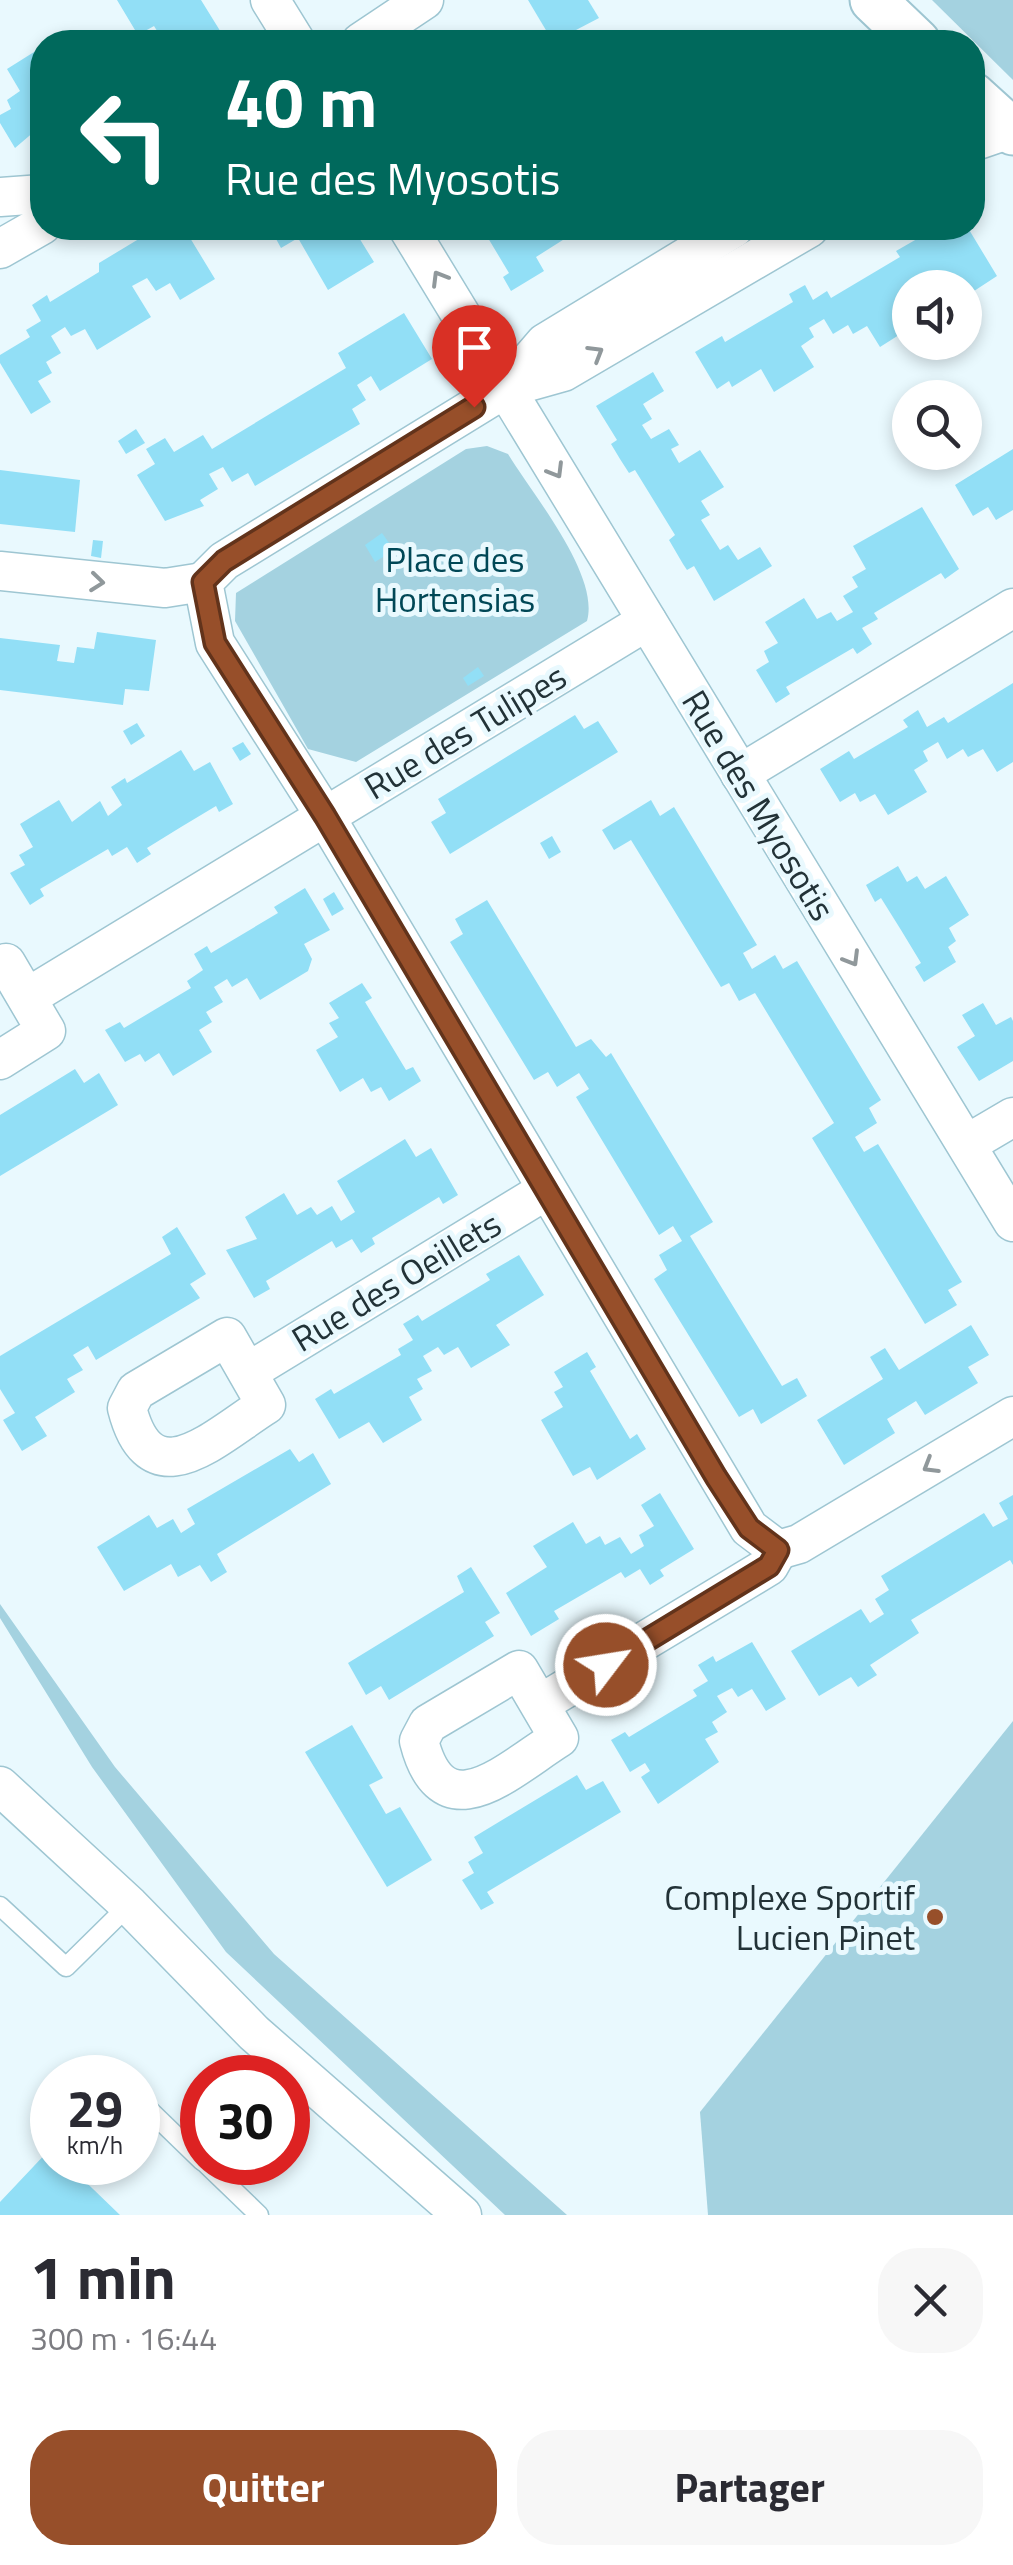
<!DOCTYPE html>
<html lang="fr">
<meta charset="utf-8">
<style>
:root{--surface:#fff;--page:#f7f7f7;--text:#2b2b33;--muted:#7c7c81;--accent:#974f2a}
body{margin:0;font-family:"Titillium Web",sans-serif;background:var(--page);color:var(--text);height:100vh;display:flex;flex-direction:column;font-size:38px;white-space:nowrap}
*{box-sizing:border-box;margin:0}
p{font-size:32px;color:var(--muted)}
.icon{flex:none;width:55px;height:55px;fill:none;stroke:currentColor;stroke-width:2;stroke-linecap:round;stroke-linejoin:round}
.map{position:relative;height:2215px;overflow:hidden}
.side{display:flex;flex-direction:column;background:var(--surface);flex:1}
.side>*{flex:none}
.guide{position:absolute;left:30px;top:30px;width:955px;height:210px;border-radius:40px;box-shadow:0 5px 15px #0003;background:#00695c;color:#fff;overflow:hidden}
.fabs{position:absolute;left:892px;top:270px;display:grid;gap:20px}
.fabs a{display:grid;place-items:center;width:90px;height:90px;border-radius:50%;background:var(--surface);box-shadow:0 5px 15px #0003;font-size:50px}
.speed{position:absolute;left:30px;top:2055px;display:flex;gap:20px;font-size:50px;font-weight:700;text-align:center}
.speed>*{display:grid;place-content:center;width:130px;height:130px;border-radius:50%;background:var(--surface);box-shadow:0 5px 15px #0003;line-height:1}
.speed small{font-size:25px;font-weight:400}
.speed .limit{border:15px solid #d22;background:#fff;color:#111}
.pin{position:absolute;display:grid;place-items:center;width:85px;height:85px;color:#fff;margin:-102px -42px;border-radius:50% 50% 50% 0;rotate:-45deg;box-shadow:0 0 10px #0007}
.pin .icon{rotate:45deg}
.me{position:absolute;width:110px;margin:-55px;rotate:59deg;stroke-linejoin:round;filter:drop-shadow(0 0 8px #0008)}
.turn{display:flex;align-items:center;gap:35px;height:210px;padding:0 30px;font-size:45px}
.turn .icon{width:130px;height:130px;stroke-width:2.5}
.turn b{display:block;font-size:70px;line-height:85px}
.round{display:grid;place-items:center;flex:none;width:105px;height:105px;border-radius:40px;background:var(--page)}
.overview{display:flex;align-items:center;justify-content:space-between;height:170px;padding:0 30px}
h1{font-size:60px;font-weight:700;line-height:75px}
.action{display:flex;gap:20px;margin-top:auto;padding:20px 30px}
.action a{flex:1;height:115px;border-radius:40px;background:var(--accent);color:#fff;font-size:40px;font-weight:700;line-height:115px;text-align:center}
.action a+a{background:var(--page);color:var(--text)}
.map>svg:first-child{display:block}
.green{fill:#a4d2e0}
.building{fill:#92dff6}
.lines{fill:none;stroke-linecap:round;stroke-linejoin:round}
.service-casing{stroke:#9ec6d2;stroke-width:21}
.minor-casing{stroke:#9ec6d2;stroke-width:41}
.tertiary-casing{stroke:#9ec6d2;stroke-width:49}
.service{stroke:#fff;stroke-width:18}
.minor{stroke:#fff;stroke-width:38}
.tertiary{stroke:#fff;stroke-width:45}
.oneway{stroke:#90989b}
.route-casing{stroke:#62331b;stroke-width:25}
.route{stroke:#974f2a;stroke-width:18}
.poi-dot{fill:#974f2a;stroke:#e9f9fe;stroke-width:4}
.labels{text-anchor:middle;dominant-baseline:central;stroke-width:10;stroke-linejoin:round;paint-order:stroke}
.park-label{font-size:35px;fill:#004756;stroke:#e9f9fe}
.street-label{font-size:35px;fill:#223237;stroke:#e9f9fe}
.poi-label{font-size:35px;fill:#223237;stroke:#e9f9fe;text-anchor:end}
</style>
<div class="map">
<svg width="1013" height="2215" viewBox="0 0 1013 2215">
<rect width="100%" height="100%" fill="#e9f9fe"/>
<!-- green -->
<g class="green">
<polygon points="932,0 1013,0 1013,80"/>
<path d="M487,446L508,454C533,495 600,575 587,621L356,762L308,749L235,621L236,593L466,449Z"/>
<polygon points="0,1604 115,1767 274,1954 567,2215 505,2215 226,1952 92,1767 0,1618"/>
<polygon points="1013,1721 1013,2215 708,2215 700,2112"/>
</g>
<!-- building -->
<g class="building">
<polygon points="117,0 201,0 227,42 164,42 154,26 138,35"/>
<polygon points="528,0 588,0 599,18 553,42"/>
<polygon points="42,47 42,125 15,148 0,123 0,115 11,109 7,100 20,91 7,69"/>
<polygon points="157,228 184,228 215,279 180,300 170,283 156,291 147,278 132,286 151,317 97,350 85,329 71,336 65,327 51,336 61,353 46,362 52,373 38,381 51,402 31,414 0,363 0,355 30,337 26,330 41,321 32,305 47,295 50,302 99,272 99,263"/>
<polygon points="270,228 353,228 374,262 328,290 298,238 281,248"/>
<polygon points="482,228 559,228 566,238 536,257 544,271 511,291 503,277 509,273"/>
<polygon points="936,228 968,228 997,276 971,293 957,288 950,277 940,283 931,274 916,283 919,288 910,288 910,328 880,347 867,326 853,334 848,325 833,334 824,319 809,328 814,337 801,346 814,367 774,392 761,369 732,387 729,381 717,389 695,352 722,336 725,342 793,302 789,294 805,285 813,300 827,291 831,298 900,257 896,251"/>
<polygon points="404,313 432,359 380,391 371,376 357,385 366,400 352,409 360,424 255,486 248,473 232,482 223,467 209,474 218,489 200,500 204,506 165,521 137,475 155,464 146,449 165,438 174,452 203,435 212,449 346,368 338,353"/>
<polygon points="653,372 664,391 643,404 652,419 642,425 651,439 669,429 679,445 671,449 679,463 700,450 724,487 701,501 710,515 701,520 720,550 728,545 738,560 760,547 772,566 714,601 694,566 687,570 683,564 669,540 675,535 635,470 629,473 620,459 611,444 617,440 596,406"/>
<polygon points="136,429 145,443 126,454 118,441"/>
<polygon points="1013,449 1013,510 996,520 988,507 973,516 955,485"/>
<polygon points="0,470 80,480 75,532 0,524"/>
<polygon points="922,507 959,569 945,579 941,573 874,613 878,619 862,628 872,644 857,654 853,648 786,687 790,694 776,703 756,670 769,662 764,651 778,643 765,622 804,598 817,619 831,612 837,621 853,612 843,596 858,587 852,577 866,569 853,546"/>
<polygon points="382,533 394,550 375,562 365,545"/>
<polygon points="93,540 103,541 101,558 91,556"/>
<polygon points="97,632 156,640 149,691 125,689 123,705 0,690 0,638 60,645 57,661 74,663 77,647 94,649"/>
<polygon points="478,667 484,676 468,686 463,678"/>
<polygon points="1013,683 1013,762 997,772 983,749 968,757 963,749 947,759 938,742 923,751 928,761 914,770 927,792 888,815 875,794 860,802 855,793 840,802 820,769 849,751 854,759 908,727 903,720 918,710 927,727 944,717 948,723"/>
<polygon points="575,715 584,729 598,721 618,752 450,854 431,822 446,813 438,799"/>
<polygon points="137,723 145,736 131,745 123,731"/>
<polygon points="243,742 251,754 240,761 232,748"/>
<polygon points="181,750 194,771 210,762 233,804 219,812 216,806 181,827 147,848 151,854 137,863 127,847 112,856 108,849 40,889 44,896 30,905 10,873 25,865 19,855 33,847 20,824 59,800 72,822 100,801 108,816 122,805 111,787 125,778 127,783"/>
<polygon points="651,800 660,816 674,807 757,945 743,953 752,969 775,955 783,969 797,961 881,1100 869,1108 877,1123 855,1137 864,1152 878,1144 962,1282 948,1290 957,1305 925,1324 812,1138 834,1123 755,993 739,1001 729,983 721,987 631,840 614,850 602,830"/>
<polygon points="552,836 561,852 549,859 540,843"/>
<polygon points="898,866 907,882 917,876 925,889 946,876 969,915 949,928 956,941 948,947 956,962 924,982 915,967 921,963 901,930 881,898 875,902 866,885"/>
<polygon points="305,888 330,930 304,944 312,959 308,971 260,1000 247,978 232,987 227,979 214,987 223,1002 206,1012 212,1022 199,1030 212,1052 173,1076 159,1053 145,1062 140,1054 125,1062 105,1030 120,1022 124,1028 191,988 187,981 203,970 194,954 207,946 211,953 278,913 274,907"/>
<polygon points="334,892 344,909 332,916 323,899"/>
<polygon points="487,900 576,1047 591,1039 606,1057 611,1053 713,1222 690,1236 782,1386 797,1378 807,1396 761,1424 753,1409 739,1417 654,1279 667,1270 659,1255 682,1241 673,1226 659,1235 576,1097 589,1089 579,1073 557,1087 548,1072 534,1080 450,942 463,934 455,919"/>
<polygon points="362,983 372,998 365,1002 406,1070 413,1067 421,1081 389,1101 381,1087 371,1092 363,1078 340,1092 316,1050 338,1037 329,1023 339,1018 329,1003"/>
<polygon points="983,1003 996,1025 1011,1017 1013,1021 1013,1061 979,1081 957,1047 975,1036 962,1015"/>
<polygon points="75,1069 84,1083 99,1073 118,1105 0,1176 0,1115"/>
<polygon points="405,1139 416,1157 431,1148 458,1195 443,1204 439,1197 372,1238 375,1244 361,1253 352,1239 336,1248 332,1241 266,1281 270,1289 254,1298 226,1250 257,1239 245,1217 284,1193 297,1215 311,1207 317,1215 332,1206 341,1221 355,1212 337,1181"/>
<polygon points="177,1227 206,1274 190,1284 200,1298 96,1360 88,1346 73,1355 83,1370 67,1379 75,1392 35,1417 47,1436 22,1451 3,1420 15,1413 0,1389 0,1356 171,1254 162,1237"/>
<polygon points="519,1255 544,1295 496,1325 510,1345 471,1368 458,1347 444,1355 438,1347 423,1356 432,1371 417,1379 423,1389 409,1397 422,1420 383,1443 369,1422 339,1439 315,1399 331,1389 334,1394 401,1355 398,1349 413,1340 403,1324 418,1315 422,1321 490,1280 486,1274"/>
<polygon points="971,1325 989,1355 968,1367 978,1383 925,1415 916,1401 887,1419 895,1433 844,1465 817,1420 883,1379 870,1357 885,1348 899,1370"/>
<polygon points="587,1352 596,1367 590,1371 630,1439 637,1434 646,1449 597,1480 590,1467 573,1476 541,1420 563,1407 554,1392 563,1387 554,1372"/>
<polygon points="290,1449 299,1462 313,1453 331,1484 217,1554 227,1572 211,1582 200,1565 178,1577 171,1564 124,1591 97,1547 149,1515 157,1528 173,1519 181,1533 195,1524 187,1509"/>
<polygon points="660,1493 694,1549 660,1570 664,1576 650,1585 640,1569 625,1578 621,1572 554,1611 559,1619 531,1636 506,1593 547,1567 533,1546 573,1522 586,1544 600,1536 605,1545 620,1537 631,1554 644,1546 639,1535 654,1526 641,1505"/>
<polygon points="1013,1495 1013,1565 1010,1560 911,1620 919,1633 870,1665 877,1675 858,1687 851,1677 819,1696 791,1651 861,1609 870,1623 884,1614 875,1599 889,1590 881,1576 984,1513 993,1527 1008,1519 999,1503"/>
<polygon points="471,1567 500,1613 485,1622 494,1636 389,1700 381,1686 366,1695 348,1663 464,1592 457,1576"/>
<polygon points="752,1642 786,1699 766,1711 752,1689 738,1697 732,1688 717,1696 727,1712 712,1722 718,1732 705,1739 719,1762 658,1804 641,1777 650,1771 645,1763 630,1772 611,1740 625,1732 629,1737 697,1696 693,1690 708,1681 698,1665 713,1656 716,1662"/>
<polygon points="352,1725 383,1778 369,1785 386,1814 400,1807 432,1860 387,1887 305,1752"/>
<polygon points="577,1775 586,1790 603,1781 621,1812 487,1892 494,1903 481,1910 462,1880 474,1873 468,1862 483,1853 474,1837"/>
<polygon points="50,2149 52,2162 65,2162 120,2215 0,2215 0,2202"/>
</g>
<g class="lines">
<defs>
<g id="service">
<polyline points="0,1906 66,1967 129,1905"/>
<polyline points="108,2071 115,2078"/>
<polyline points="138,2099 202,2161"/>
<polyline points="204,2162 259,2215"/>
</g>
<g id="minor">
<polyline points="270,0 296,42"/>
<polyline points="361,42 424,0"/>
<polyline points="972,142 1010,129"/>
<polyline points="0,197 42,194"/>
<polyline points="408,228 1013,1222"/>
<polyline points="809,228 563,372 506,388 224,561 203,582 215,643 325,816 749,1528 778,1550 799,1544 1013,1416"/>
<polyline points="0,249 42,225"/>
<polyline points="506,388 545,343 734,228"/>
<polyline points="0,571 165,588 203,582"/>
<polyline points="740,774 1013,608"/>
<polyline points="0,967 6,963 46,1031 0,1060"/>
<polyline points="28,997 647,621"/>
<polyline points="967,1144 1013,1117"/>
<path d="M227,1337L266,1405C215,1437 151,1502 127,1408L136,1391Z"/>
<polyline points="248,1372 545,1191"/>
<path d="M519,1670L559,1738C508,1770 443,1835 419,1741L428,1724Z"/>
<polyline points="540,1704 769,1566 778,1550"/>
<polyline points="0,1786 129,1905 254,2033 462,2215"/>
</g>
<g id="tertiary">
<polyline points="873,0 917,42"/>
<polyline points="972,95 1013,132"/>
</g>
</defs>
<!-- service casing -->
<use href="#service" class="service-casing"/>
<!-- minor casing -->
<use href="#minor" class="minor-casing"/>
<!-- tertiary casing -->
<use href="#tertiary" class="tertiary-casing"/>
<!-- service -->
<use href="#service" class="service"/>
<!-- minor -->
<use href="#minor" class="minor"/>
<!-- tertiary -->
<use href="#tertiary" class="tertiary"/>
</g>
<!-- one-way arrows -->
<defs><path id="oneway-chevron" d="M-2-3.5L2.5 0L-2 3.5" fill="none" stroke-width="1.6" stroke-linecap="round" stroke-linejoin="round" transform="scale(2.5)"/></defs>
<g class="oneway">
<use href="#oneway-chevron" transform="translate(439 278) rotate(-121)"/>
<use href="#oneway-chevron" transform="translate(596 353) rotate(-31)"/>
<use href="#oneway-chevron" transform="translate(556 471) rotate(59)"/>
<use href="#oneway-chevron" transform="translate(97 582) rotate(6)"/>
<use href="#oneway-chevron" transform="translate(852 959) rotate(59)"/>
<use href="#oneway-chevron" transform="translate(930 1466) rotate(149)"/>
</g>
<g class="lines">
<defs>
<polyline id="route" points="474,407 224,561 203,582 215,643 325,816 716,1477 749,1528 778,1550 769,1566 606,1665"/>
</defs>
<!-- route casing -->
<use href="#route" class="route-casing"/>
<!-- route -->
<use href="#route" class="route"/>
</g>
<!-- markers -->
<circle class="poi-dot" cx="935" cy="1917" r="10"/>
<g class="labels">
<!-- park labels -->
<g class="park-label">
<text x="455" y="559">Place des<tspan x="455" dy="40">Hortensias</tspan></text>
</g>
<!-- street labels -->
<g class="street-label">
<text transform="translate(465 731) rotate(-31)">Rue des Tulipes</text>
<text transform="translate(759 805) rotate(59)">Rue des Myosotis</text>
<text transform="translate(396 1281) rotate(-31)">Rue des Oeillets</text>
</g>
<!-- poi labels -->
<g class="poi-label">
<text x="915" y="1897">Complexe Sportif<tspan x="915" dy="40">Lucien Pinet</tspan></text>
</g>
</g>
</svg>
<div class="fabs">
<a><svg class="icon" aria-label="sound" viewBox="0 0 24 24"><path d="M4 9h4l5-4v14l-5-4H4zM17 9q2 3 0 6"/></svg></a>
<a><svg class="icon" aria-label="search" viewBox="0 0 24 24"><circle cx="10" cy="10" r="6"/><path d="M15 15l6 6"/></svg></a>
</div>
<div class="speed"><div>29<small>km/h</small></div><div class="limit">30</div></div>
<div class="pin" style="left:474px;top:407px;background:#d93025"><svg class="icon" aria-label="arrive" viewBox="0 0 24 24"><path d="M6 21V4h12l-3 4 3 4H6"/></svg></div>
<svg class="me" style="left:606px;top:1665px" viewBox="-20 -20 40 40"><circle r="17" fill="#974f2a" stroke="#fff" stroke-width="3"/><path d="M0-11L8 9 0 5-8 9z" fill="#fff"/></svg>
<div class="guide">
<div class="turn"><svg class="icon" aria-label="left" viewBox="0 0 24 24"><path d="M17 20v-9H6M10 6l-5 5 5 5"/></svg><div><b>40 m</b>Rue des Myosotis</div></div>
</div>
</div>
<section class="side">
<div class="overview"><div><h1>1 min</h1><p>300 m · 16:44</p></div><a class="round"><svg class="icon" aria-label="close" viewBox="0 0 24 24"><path d="M6 6l12 12M18 6L6 18"/></svg></a></div>
<div class="action"><a>Quitter</a><a>Partager</a></div>
</section>
